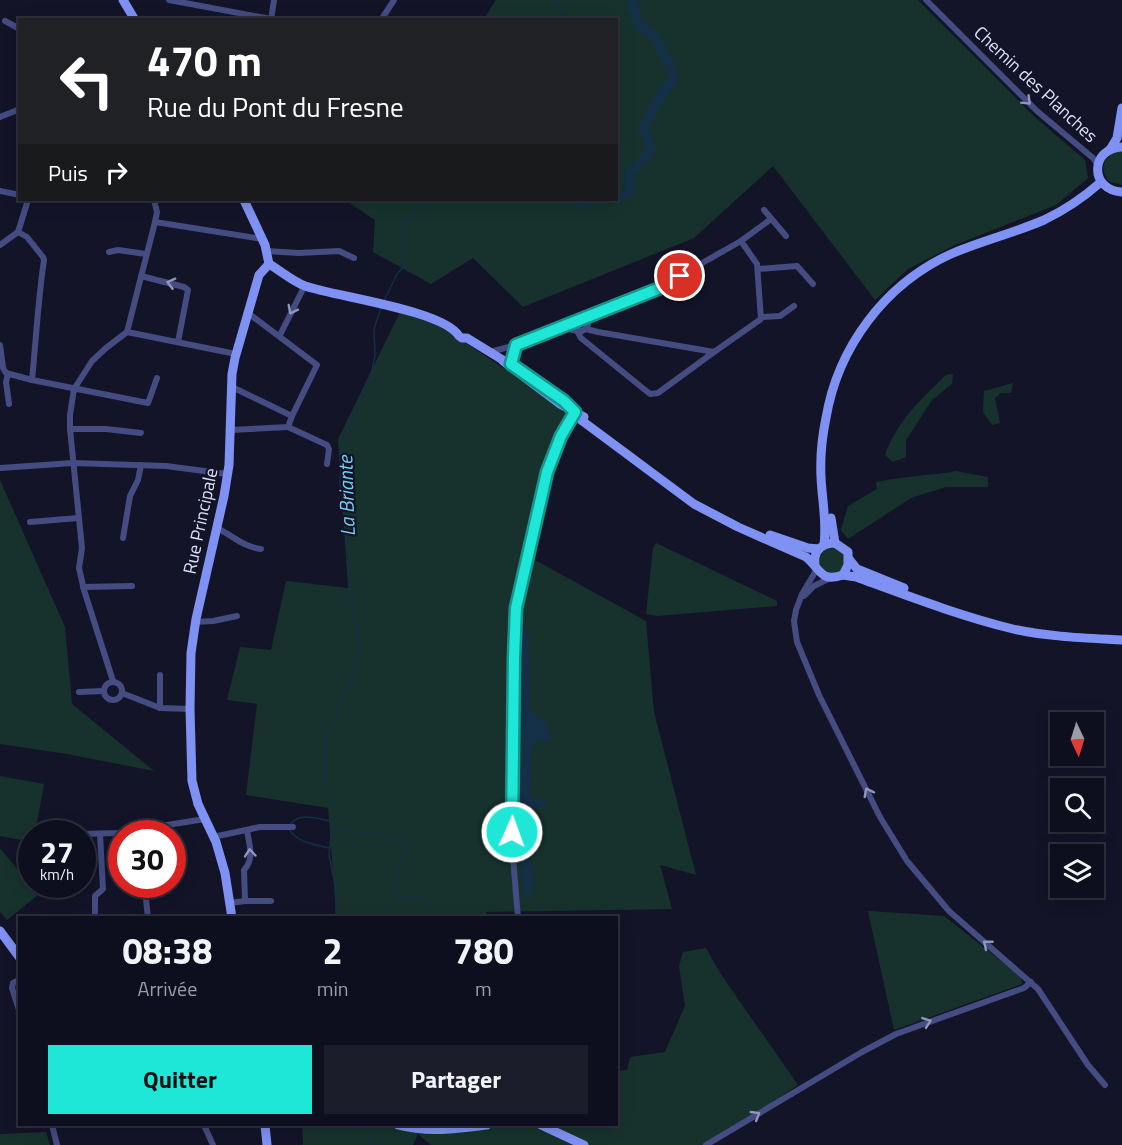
<!DOCTYPE html>
<html lang="fr">
<meta charset="utf-8">
<style>
:root{--surface:#0e0f1e;--page:#1c1d2b;--text:#f1f3f6;--muted:#9b9ca4;--line:#2e2f3c;--accent:#1fe7d7}
body{margin:0;font-family:"Titillium Web",sans-serif;background:var(--page);color:var(--text);height:100vh;display:flex;flex-direction:column;font-size:22px;white-space:nowrap}
*{box-sizing:border-box;margin:0}
p{font-size:20px;color:var(--muted)}
.icon{flex:none;width:33px;height:33px;fill:none;stroke:currentColor;stroke-width:2;stroke-linecap:round;stroke-linejoin:round}
.map{position:relative;flex:1;overflow:hidden}
.side{position:absolute;left:18px;top:916px;width:600px;height:210px;display:flex;flex-direction:column;background:var(--surface);border-radius:0px;box-shadow:0 3px 15px #0003,0 0 0 2px var(--line)}
.side>*{flex:none}
.guide{position:absolute;left:18px;top:18px;width:600px;height:183px;border-radius:0px;box-shadow:0 3px 15px #0003,0 0 0 2px var(--line);background:#202124;color:#fff;overflow:hidden}
.needle{width:39px;rotate:176deg}
.fabs{position:absolute;left:1050px;top:712px;display:grid;gap:12px}
.fabs a{display:grid;place-items:center;width:54px;height:54px;border-radius:0px;background:var(--surface);box-shadow:0 3px 15px #0003,0 0 0 2px var(--line);font-size:30px}
.speed{position:absolute;left:18px;top:820px;display:flex;gap:12px;font-size:30px;font-weight:700;text-align:center}
.speed>*{display:grid;place-content:center;width:78px;height:78px;border-radius:50%;background:var(--surface);box-shadow:0 3px 15px #0003,0 0 0 2px var(--line);line-height:1}
.speed small{font-size:15px;font-weight:400}
.speed .limit{border:9px solid #d22;background:#fff;color:#111}
.pin{position:absolute;display:grid;place-items:center;width:51px;height:51px;color:#fff;margin:-26px;border:3px solid #fff;border-radius:50%;box-shadow:0 2px 6px #0007}
.me{position:absolute;width:66px;margin:-33px;rotate:2deg;stroke-linejoin:round;filter:drop-shadow(0 0 4px #0008)}
.turn{display:flex;align-items:center;gap:21px;height:126px;padding:0 30px;font-size:27px}
.turn .icon{width:78px;height:78px;stroke-width:2.5}
.turn b{display:block;font-size:42px;line-height:51px}
.then{display:flex;align-items:center;height:57px;padding:0 30px;background:#0003;gap:12px;font-size:22px}
.eta{display:flex;justify-content:space-evenly;align-items:center;height:102px;text-align:center}
.eta b{font-size:36px;font-weight:700;line-height:42px}
.cta{display:flex;gap:12px;margin-top:auto;padding:12px 30px}
.cta a{flex:1;height:69px;border-radius:0px;background:var(--accent);color:#111;font-size:24px;font-weight:700;line-height:69px;text-align:center}
.cta a+a{background:var(--page);color:var(--text)}
.map>svg:first-child{display:block}
.green{fill:#17322c}
.water{fill:#133047}
.lines{fill:none;stroke-linecap:round;stroke-linejoin:round}
.stream{stroke:#133047;stroke-width:1.5}
.river{stroke:#133047;stroke-width:10}
.street{stroke:#444c82;stroke-width:6}
.secondary{stroke:#7f91f2;stroke-width:9}
.oneway{stroke:#9196bf}
.route-casing{stroke:#14968c;stroke-width:15}
.route{stroke:#1fe7d7;stroke-width:10}
.labels{text-anchor:middle;dominant-baseline:central;stroke-width:4.5;stroke-linejoin:round;paint-order:stroke}
.street-label{font-size:18px;fill:#dee0fc;stroke:#131428}
.water-label{font-size:20px;font-style:italic;fill:#77cef1;stroke:#131428}
</style>
<div class="map">
<svg width="1122" height="1145" viewBox="0 0 1122 1145">
<rect width="100%" height="100%" fill="#131428"/>
<!-- green -->
<g class="green">
<polygon points="496,0 918,0 1036,118 1085,160 1088,178 1056,205 955,245 908,269 875,300 773,166 694,238 523,307 473,258 431,284 373,252 375,220 345,200 616,200 616,20 484,19"/>
<path d="M1116,152H1122V185L1110,182C1099,171 1102,158 1116,152Z"/>
<polygon points="401,310 438,324 566,410 567,416 565,424 542,473 530,526 526,555 646,621 654,712 696,875 660,865 672,909 486,912 486,918 327,918 336,913 328,808 246,795 257,704 227,700 240,647 271,650 286,581 348,588 338,439"/>
<path d="M953,374L952,384L932,400L906,440V457L893,462L885,455C897,421 921,399 946,375Z"/>
<polygon points="1013,383 1011,393 1001,393 995,398 1000,423 992,425 983,412 984,391"/>
<path d="M956,471L988,477V487H946L911,498L848,539L841,530L848,506L877,489L876,482C903,476 929,476 956,471Z"/>
<polygon points="0,480 65,627 72,704 154,771 67,754 0,744"/>
<polygon points="656,543 777,601 777,606 657,616 646,614 653,548"/>
<circle cx="832" cy="561" r="13"/>
<polygon points="0,776 44,784 35,834 32,834 31,842 0,836"/>
<polygon points="121,838 121,885 116,885 114,839"/>
<polygon points="0,848 38,895 7,920 0,912"/>
<polygon points="868,911 944,916 1021,977 1022,984 894,1030"/>
<polygon points="706,948 720,973 798,1085 709,1145 431,1145 418,1134 413,1145 303,1145 302,1125 616,1125 617,1071 627,1070 630,1057 665,1052 685,1006 679,966 683,952"/>
<polygon points="46,1132 50,1145 0,1145 0,1134"/>
</g>
<!-- water -->
<g class="water">
<polygon points="525,630 529,635 530,711 540,718 547,721 547,728 553,737 549,741 535,741 531,747 530,797 546,800 550,805 528,810 522,820 519,820 518,813 522,756 522,632"/>
<path d="M524,857H529C536,867 535,887 530,898H525L524,894L521,865Z"/>
</g>
<g class="lines">
<!-- stream -->
<g class="stream">
<polyline points="557,0 564,20"/>
<path d="M384,301L397,274L405,265C403,229 399,227 424,200"/>
<polyline points="335,802 326,787 326,739 355,670 361,652 353,611 346,518 340,483 341,461 344,443 355,409 371,376 375,355 374,329 381,308"/>
<path d="M290,825C299,811 317,819 332,821"/>
<polyline points="332,828 384,836 406,843 408,851 400,863 396,897 421,898 443,918"/>
<path d="M289,829C297,843 314,844 329,848"/>
<polyline points="331,918 336,914 336,889 329,855 333,818"/>
<polyline points="361,1125 370,1132 368,1145"/>
</g>
<!-- river -->
<g class="river">
<path d="M616,198L622,197L629,192L630,171C648,159 658,149 643,130L662,93L673,80V73L655,36L639,26L632,0"/>
<polyline points="577,200 580,203 592,200"/>
</g>
<!-- street -->
<g class="street">
<polyline points="169,0 271,19"/>
<polyline points="926,0 1037,111 1093,158 1098,165"/>
<polyline points="271,20 274,0"/>
<polyline points="381,20 394,0"/>
<polyline points="5,21 20,29"/>
<polyline points="0,117 20,109"/>
<polyline points="0,191 20,195"/>
<path d="M28,200L18,232L27,237L43,257L44,260C38,300 36,340 32,380L148,403L157,378"/>
<polyline points="764,210 786,236"/>
<polyline points="155,222 262,239"/>
<polyline points="0,245 18,232"/>
<polyline points="266,251 299,253 339,251 354,258"/>
<polyline points="109,252 118,250 146,254"/>
<polyline points="758,269 797,266 813,284"/>
<polyline points="141,276 184,287 188,290 178,342"/>
<polyline points="661,288 692,295"/>
<polyline points="761,317 780,316 794,306"/>
<polyline points="584,318 660,287 741,241 771,219"/>
<polyline points="586,329 598,332 714,352 761,319 757,264 741,241"/>
<polyline points="577,331 581,338 650,394 658,393 714,352"/>
<polyline points="127,332 236,354"/>
<polyline points="280,335 305,285"/>
<polyline points="0,345 3,368 6,373 32,380"/>
<polyline points="490,352 516,345 584,318 588,325 586,329 582,331 572,330 569,325"/>
<polyline points="511,364 516,345"/>
<polyline points="8,374 6,382 9,404"/>
<polyline points="232,387 292,416"/>
<polyline points="288,427 327,445 329,449 327,464"/>
<polyline points="70,429 106,429 141,433"/>
<polyline points="230,430 288,427 292,416 317,365 248,313"/>
<polyline points="0,468 73,463 166,466 227,474"/>
<polyline points="30,522 78,518"/>
<path d="M217,528C232,535 243,547 261,549"/>
<polyline points="123,538 130,496 138,480 141,465"/>
<polyline points="817,569 802,594 796,610 794,621 797,642 819,695 880,817 907,861 949,911 1038,989 1088,1065 1105,1085"/>
<polyline points="83,587 132,586"/>
<polyline points="804,596 814,586 830,578"/>
<polyline points="195,622 213,621 237,616"/>
<polyline points="160,675 160,708"/>
<polyline points="113,681 84,590 79,568 82,548 70,429 70,415 74,389 92,361 106,348 127,332 155,222 157,212 154,200"/>
<circle cx="113" cy="691" r="9"/>
<polyline points="79,692 103,691"/>
<polyline points="122,693 160,708 190,709"/>
<polyline points="82,834 117,833 205,819"/>
<polyline points="213,837 260,827 293,827"/>
<polyline points="145,890 148,918"/>
<polyline points="245,901 271,901"/>
<path d="M230,903L245,901L244,870C255,858 249,845 247,830"/>
<polyline points="95,918 95,896 103,889 100,834"/>
<polyline points="518,918 512,845 514,657 516,608 547,472 561,436 575,412"/>
<polyline points="20,979 13,983 12,988 20,1013"/>
<polyline points="52,1125 57,1145"/>
<polyline points="204,1125 213,1145"/>
<polyline points="706,1145 862,1052 896,1034 1024,988 1031,982"/>
</g>
<!-- secondary -->
<g class="secondary">
<polyline points="123,0 135,20"/>
<path d="M1122,147C1090,148 1089,190 1122,192"/>
<polyline points="1111,148 1117,138 1122,108"/>
<polyline points="244,200 265,245 269,264"/>
<path d="M269,264C281,271 292,281 305,286C337,297 443,310 459,336"/>
<polyline points="462,338 467,338 506,362"/>
<polyline points="503,361 560,404 584,417"/>
<path d="M580,416L581,420L694,504L738,527L806,557C820,568 820,583 843,575L848,565V552L835,543C823,543 813,550 815,564"/>
<polyline points="831,518 835,543"/>
<polyline points="770,535 808,548 819,549"/>
<path d="M824,545C827,522 822,500 821,477C820,457 822,437 826,418C838,347 885,284 951,254C981,241 1014,233 1044,220C1065,210 1084,197 1101,182"/>
<polyline points="849,559 857,569 904,588"/>
<path d="M843,575L856,577C908,596 960,616 1013,629C1049,637 1086,638 1122,640"/>
<polyline points="232,918 225,873 216,842 198,804 192,781 190,709 191,653 196,619 224,496 229,465 232,374 235,358 259,275 269,264"/>
<polyline points="0,931 20,958"/>
<polyline points="265,1125 267,1145"/>
<path d="M398,1125C428,1133 457,1129 487,1125"/>
<polyline points="541,1125 584,1145"/>
</g>
</g>
<!-- one-way arrows -->
<defs><path id="oneway-chevron" d="M-2-3.5L2.5 0L-2 3.5" fill="none" stroke-width="1.6" stroke-linecap="round" stroke-linejoin="round" transform="scale(1.5)"/></defs>
<g class="oneway">
<use href="#oneway-chevron" transform="translate(1027 101) rotate(45)"/>
<use href="#oneway-chevron" transform="translate(171 283) rotate(-165)"/>
<use href="#oneway-chevron" transform="translate(292 310) rotate(117)"/>
<use href="#oneway-chevron" transform="translate(868 792) rotate(-117)"/>
<use href="#oneway-chevron" transform="translate(250 853) rotate(-95)"/>
<use href="#oneway-chevron" transform="translate(987 944) rotate(-141)"/>
<use href="#oneway-chevron" transform="translate(927 1022) rotate(-20)"/>
<use href="#oneway-chevron" transform="translate(756 1115) rotate(-31)"/>
</g>
<g class="lines">
<defs>
<polyline id="route" points="512,832 514,657 516,608 547,472 561,436 575,412 564,401 511,364 516,345 660,288 680,276"/>
</defs>
<!-- route casing -->
<use href="#route" class="route-casing"/>
<!-- route -->
<use href="#route" class="route"/>
</g>
<g class="labels">
<!-- street labels -->
<g class="street-label">
<text transform="translate(1036 84) rotate(43)">Chemin des Planches</text>
<text transform="translate(200 521) rotate(-78)">Rue Principale</text>
</g>
<!-- water labels -->
<g class="water-label">
<text transform="translate(346 496) rotate(-92)">La Briante</text>
</g>
</g>
</svg>
<div class="fabs">
<a><svg class="needle" viewBox="-14 -14 28 28"><path d="M0-13l5 13h-10z" fill="#e53935"/><path d="M0 13l5-13h-10z" fill="#9b9ca4"/></svg></a>
<a><svg class="icon" aria-label="search" viewBox="0 0 24 24"><circle cx="10" cy="10" r="6"/><path d="M15 15l6 6"/></svg></a>
<a><svg class="icon" aria-label="layers" viewBox="0 0 24 24"><path d="M12 4l9 5-9 5-9-5zM3 14l9 5 9-5"/></svg></a>
</div>
<div class="speed"><div>27<small>km/h</small></div><div class="limit">30</div></div>
<div class="pin" style="left:680px;top:276px;background:#d93025"><svg class="icon" aria-label="arrive" viewBox="0 0 24 24"><path d="M6 21V4h12l-3 4 3 4H6"/></svg></div>
<svg class="me" style="left:512px;top:832px" viewBox="-20 -20 40 40"><circle r="17" fill="#1fe7d7" stroke="#fff" stroke-width="3"/><path d="M0-11L8 9 0 5-8 9z" fill="#fff"/></svg>
<div class="guide">
<div class="turn"><svg class="icon" aria-label="left" viewBox="0 0 24 24"><path d="M17 20v-9H6M10 6l-5 5 5 5"/></svg><div><b>470 m</b>Rue du Pont du Fresne</div></div>
<div class="then">Puis<svg class="icon" aria-label="right" viewBox="0 0 24 24"><path d="M7 20v-9h11M14 6l5 5-5 5"/></svg></div>
</div>
<section class="side">
<div class="eta">
<div><b>08:38</b><p>Arrivée</p></div>
<div><b>2</b><p>min</p></div>
<div><b>780</b><p>m</p></div>
</div>
<div class="cta"><a>Quitter</a><a>Partager</a></div>
</section>
</div>
